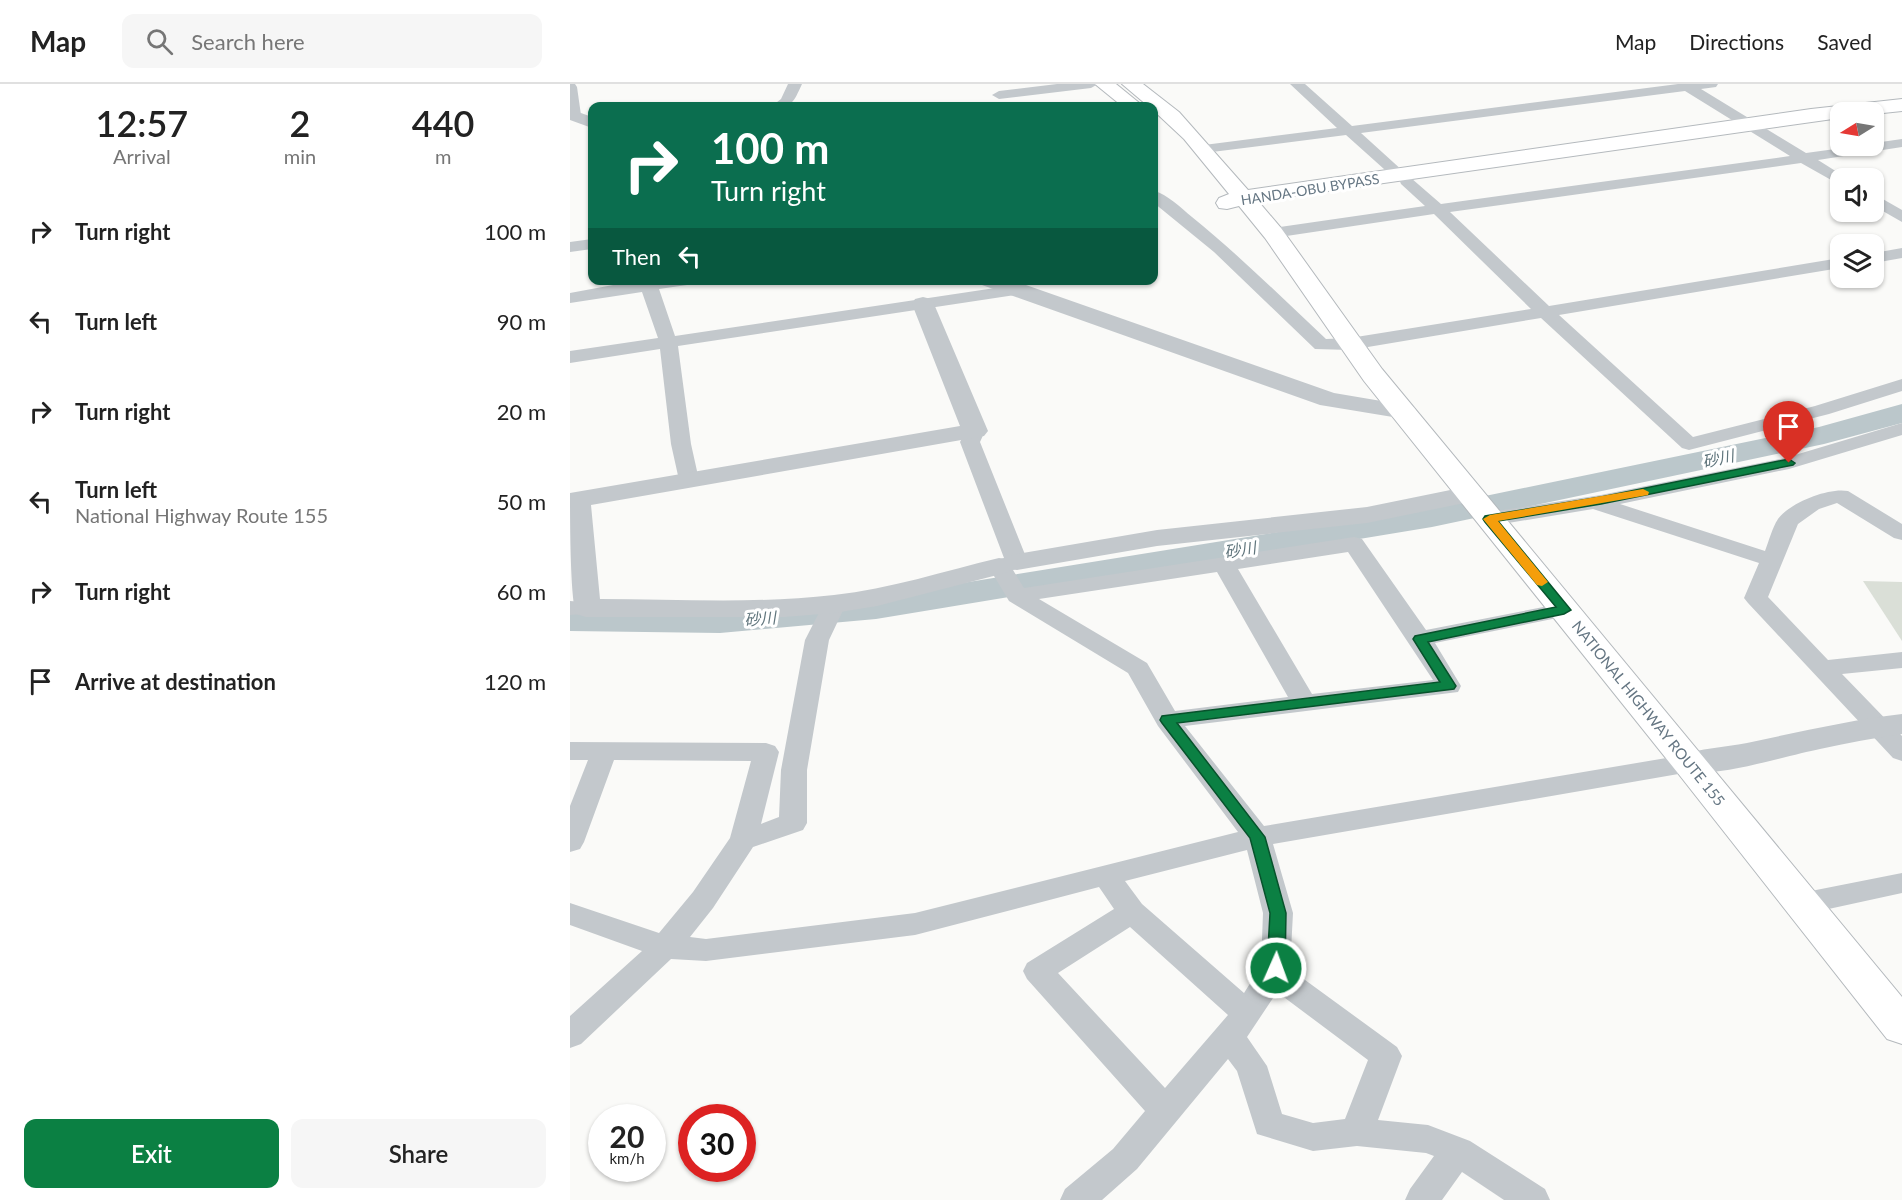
<!DOCTYPE html>
<meta charset="utf-8">
<style>
:root{--surface:#fff;--page:#f6f6f6;--text:#222;--muted:#767676;--line:#e0e0e0;--accent:#0b8043}
body{margin:0;font-family:Lato,"Noto Sans JP",sans-serif;background:var(--page);color:var(--text);height:100vh;display:flex;flex-direction:column;font-size:22px;white-space:nowrap}
*{box-sizing:border-box;margin:0}
p{font-size:20px;color:var(--muted)}
.icon{flex:none;width:33px;height:33px;fill:none;stroke:currentColor;stroke-width:2;stroke-linecap:round;stroke-linejoin:round}
.map{position:relative;flex:1;overflow:hidden}
.drawer{display:flex;flex-direction:column;background:var(--surface);width:570px}
.drawer>*{flex:none}
.hud{position:absolute;left:18px;top:18px;width:570px;height:183px;border-radius:12px;box-shadow:0 2px 4px #0004;background:#0b6e4f;color:#fff;overflow:hidden}
.needle{width:39px;rotate:259deg}
.fabs{position:absolute;left:1260px;top:18px;display:grid;gap:12px}
.fabs a{display:grid;place-items:center;width:54px;height:54px;border-radius:12px;background:var(--surface);box-shadow:0 2px 4px #0004;font-size:30px}
.speed{position:absolute;left:18px;top:1020px;display:flex;gap:12px;font-size:30px;font-weight:700;text-align:center}
.speed>*{display:grid;place-content:center;width:78px;height:78px;border-radius:50%;background:var(--surface);box-shadow:0 2px 4px #0004;line-height:1}
.speed small{font-size:15px;font-weight:400}
.speed .limit{border:9px solid #d22;background:#fff;color:#111}
.pin{position:absolute;display:grid;place-items:center;width:51px;height:51px;color:#fff;margin:-62px -26px;border-radius:50% 50% 50% 0;rotate:-45deg;box-shadow:0 0 6px #0007}
.pin .icon{rotate:45deg}
.me{position:absolute;width:66px;margin:-33px;rotate:2deg;stroke-linejoin:round;filter:drop-shadow(0 0 4px #0008)}
.turn{display:flex;align-items:center;gap:21px;height:126px;padding:0 24px;font-size:27px}
.turn .icon{width:78px;height:78px;stroke-width:2.5}
.turn b{display:block;font-size:42px;line-height:51px}
.then{display:flex;align-items:center;height:57px;padding:0 24px;background:#0003;gap:12px;font-size:22px}
.eta{display:flex;justify-content:space-evenly;align-items:center;height:102px;text-align:center}
.eta b{font-size:36px;font-weight:600;line-height:42px}
.cta{display:flex;gap:12px;margin-top:auto;padding:12px 24px}
.cta a{flex:1;height:69px;border-radius:12px;background:var(--accent);color:#fff;font-size:24px;font-weight:600;line-height:69px;text-align:center}
.cta a+a{background:var(--page);color:var(--text)}
ul{padding:0;list-style:none}
li{display:flex;align-items:center;gap:18px;height:90px;padding:0 24px}
li div{flex:1}
li b{display:block;font-size:22px}
li em{font-style:normal}
header{display:flex;align-items:center;gap:36px;box-sizing:border-box;height:84px;padding:0 30px;background:var(--surface);border-bottom:2px solid var(--line)}
header strong{font-size:28px}
nav{display:flex;gap:33px;margin-inline-start:auto;font-size:21px}
.search{width:420px;height:54px;background:var(--page);display:flex;align-items:center;gap:15px;box-sizing:border-box;padding:0 21px;border-radius:12px;color:var(--muted);font-size:22px}
main{display:flex;flex:1;min-height:0}
.map>svg:first-child{display:block}
.green{fill:#dadfd7}
.lines{fill:none;stroke-linecap:round;stroke-linejoin:round}
.river{fill:#bbc7cb;fill-rule:evenodd}
.trunk-casing{stroke:#b4b9bd;stroke-width:2}
.minor{fill:#c3c8cc;fill-rule:evenodd}
.tertiary{fill:#c3c8cc;fill-rule:evenodd}
.trunk{fill:#fff;fill-rule:evenodd}
.route{fill:#0b8043;stroke:#07532c;stroke-width:1.5}
.slow{fill:#f59e0b}
.labels{text-anchor:middle;dominant-baseline:central;stroke-width:6;stroke-linejoin:round;paint-order:stroke}
.far-street-label{font-size:14px;fill:#657683;stroke:#fff}
.street-label{font-size:15px;fill:#657683;stroke:#fff}
.water-label{font-size:16px;font-style:italic;fill:#60757c;stroke:#fff}
</style>
<header>
<strong>Map</strong>
<div class="search"><svg class="icon" aria-label="search" viewBox="0 0 24 24"><circle cx="10" cy="10" r="6"/><path d="M15 15l6 6"/></svg>Search here</div>
<nav><a>Map</a><a>Directions</a><a>Saved</a></nav>
</header>
<main>
<section class="drawer">
<div class="eta">
<div><b>12:57</b><p>Arrival</p></div>
<div><b>2</b><p>min</p></div>
<div><b>440</b><p>m</p></div>
</div>
<ul>
<li><svg class="icon" aria-label="right" viewBox="0 0 24 24"><path d="M7 20v-9h11M14 6l5 5-5 5"/></svg><div><b>Turn right</b></div><em>100 m</em></li>
<li><svg class="icon" aria-label="left" viewBox="0 0 24 24"><path d="M17 20v-9H6M10 6l-5 5 5 5"/></svg><div><b>Turn left</b></div><em>90 m</em></li>
<li><svg class="icon" aria-label="right" viewBox="0 0 24 24"><path d="M7 20v-9h11M14 6l5 5-5 5"/></svg><div><b>Turn right</b></div><em>20 m</em></li>
<li><svg class="icon" aria-label="left" viewBox="0 0 24 24"><path d="M17 20v-9H6M10 6l-5 5 5 5"/></svg><div><b>Turn left</b><p>National Highway Route 155</p></div><em>50 m</em></li>
<li><svg class="icon" aria-label="right" viewBox="0 0 24 24"><path d="M7 20v-9h11M14 6l5 5-5 5"/></svg><div><b>Turn right</b></div><em>60 m</em></li>
<li><svg class="icon" aria-label="arrive" viewBox="0 0 24 24"><path d="M6 21V4h12l-3 4 3 4H6"/></svg><div><b>Arrive at destination</b></div><em>120 m</em></li>
</ul>
<div class="cta"><a>Exit</a><a>Share</a></div>
</section>
<div class="map">
<svg width="1332" height="1116" viewBox="0 0 1332 1116">
<rect width="100%" height="100%" fill="#fafaf8"/>
<!-- green -->
<polygon class="green" points="1293,497 1332,498 1332,557"/>
<g class="lines">
<!-- river -->
<polygon class="river" points="1332,320 1332,339 1254,360 862,443 306,535 150,549 0,547 0,525 150,527 306,513 862,423 1249,343"/>
<defs>
<g id="trunk">
<polygon points="525,0 546,0 573,22 552,22"/>
<polygon points="552,0 573,0 609,28 678,106 1241,25 1332,15 1332,27 1304,30 1270,28 1270,34 688,117 711,144 812,285 1332,913 1332,960 1317,955 1107,688 794,297 695,154 669,122 657,125 649,124 646,119 649,114 659,110 614,55 584,27 584,22 578,22"/>
</g>
</defs>
<!-- trunk casing -->
<use href="#trunk" class="trunk-casing"/>
<!-- minor -->
<g class="minor">
<polygon points="0,0 5,0 7,3 11,31 4,35 0,34"/>
<path d="M218,0H232C223,19 224,22 202,22L211,15Z"/>
<polygon points="487,0 528,0 521,4 429,15 422,11 429,7"/>
<path d="M720,0H735L782,42L1108,0H1148L1146,3L1131,5L1236,69L1287,62H1304V59L1332,55V63L1248,76L1275,93L1277,94H1270V101L1231,79L880,128L979,222L1270,174V184L989,231L1123,353L1245,322L1332,295V307L1259,330L1119,366L1112,364L971,234L780,266L745,265L644,168L584,119V107C597,110 611,124 622,133C669,171 712,214 756,255L780,254L961,225L864,130L703,154L697,152L695,149L703,144L855,122L831,100L829,95L824,94L776,51L634,69L629,68L627,65L629,62L634,61L767,44ZM1115,7L1220,72L871,120L841,94L836,93L834,88L791,49Z"/>
<polygon points="1304,110 1332,126 1332,138 1304,122"/>
<polygon points="22,155 22,165 0,168 0,158"/>
<polygon points="1332,164 1332,174 1304,179 1304,169"/>
<polygon points="70,196 125,196 117,201 89,205 105,252 445,201 451,202 454,206 451,210 445,211 108,262 121,360 129,396 126,400 119,402 112,400 109,396 101,360 90,265 0,279 0,267 88,254 72,208 0,219 0,209"/>
<path d="M1332,339V351L1219,385L1050,420L1195,467C1199,457 1202,444 1208,435C1219,419 1259,403 1278,407L1332,440V456L1324,454L1267,419L1249,425L1228,440L1198,513L1258,576L1332,568V584L1272,590L1332,652V677L1323,674L1178,519L1174,514L1189,479L1023,425L920,442L912,440L909,435L912,430L920,428L1031,411L1215,374Z"/>
<path d="M405,341L412,343L415,347L410,358L458,478L455,483L443,486L454,504L784,453L792,455L856,546L994,519L1002,521L1006,526L1002,531L865,559L891,602L888,608L615,642L694,742L1120,670L1129,673L1133,679L1129,685L1120,688L703,760L723,829L720,885L827,963L832,972L808,1036L858,1041L900,1057L975,1105L980,1116H934L892,1088L872,1116H835L840,1105L864,1072L856,1069L787,1062L743,1067L687,1050L667,987L658,975L567,1085L532,1116H490L495,1105L543,1065L575,1027L457,895L453,887L457,879L544,825L529,803L345,851L136,877L101,875L11,960L0,964V932L72,867L0,841V819L89,849L123,808L160,754L181,677L44,676L14,758L10,765L0,768V722L18,676H0V658L196,659L205,662L209,668L191,740L209,733L211,686L235,556L256,515L264,513L272,515L276,520L259,556L237,686V739L233,746L183,763L143,824L120,853L136,855L345,829L668,748L588,642L558,589L439,517L418,482L421,477L434,474L390,358L398,343ZM778,468L863,596L742,610L668,485ZM647,488L718,613L605,627L577,579L469,515ZM677,766L693,829L691,882L674,909L572,820L555,797ZM560,843L658,931L595,1004L488,889ZM707,908L798,976L775,1035L743,1039L712,1030L697,982L677,953Z"/>
<polygon points="0,517 24,519 28,524 24,529 0,531"/>
<polygon points="1332,789 1332,809 1231,831 1221,828 1217,820 1221,812 1231,809"/>
</g>
<!-- tertiary -->
<g class="tertiary">
<polygon points="0,25 22,33 22,44 0,36"/>
<polygon points="410,196 442,196 764,309 835,321 844,323 847,328 844,333 835,335 750,321 412,201"/>
<path d="M353,213L361,215L364,220L418,347L414,352L21,421L30,515C107,515 187,520 264,511C320,505 374,487 429,474L435,475L437,472L447,470L587,446L797,423L900,402L909,404L913,410L909,416L797,439L587,462L447,486L441,485L439,488L307,522L264,529L214,533H16L6,530C0,514 0,433 0,409L390,342L342,220L345,215Z"/>
<path d="M1332,630V650C1304,654 1277,659 1250,665C1215,672 1141,696 1108,687L1104,679L1108,671C1131,665 1154,663 1177,659C1229,648 1280,636 1332,630Z"/>
</g>
<!-- trunk -->
<use href="#trunk" class="trunk"/>
</g>
<!-- route -->
<polygon class="route" points="1219,375 1225,379 1223,381 1031,420 928,437 1001,526 994,530 858,558 886,602 884,605 607,639 695,753 716,829 715,884 712,888 706,890 700,888 697,884 700,829 680,754 592,639 590,636 592,632 870,598 843,555 845,552 986,523 915,438 913,435 915,432 1031,413"/>
<!-- slow -->
<polygon class="slow" points="1073,405 1079,408 1078,411 928,437 978,498 972,502 967,501 913,435 920,431"/>
<g class="labels">
<!-- far-street labels -->
<g class="far-street-label">
<text transform="translate(740 105) rotate(-9)">HANDA-OBU BYPASS</text>
</g>
<!-- street labels -->
<g class="street-label">
<text transform="translate(1079 629) rotate(51)">NATIONAL HIGHWAY ROUTE 155</text>
</g>
<!-- water labels -->
<g class="water-label">
<text transform="translate(1148 374) rotate(-12)">砂川</text>
<text transform="translate(670 465) rotate(-9)">砂川</text>
<text transform="translate(190 534) rotate(-5)">砂川</text>
</g>
</g>
</svg>
<div class="fabs">
<a><svg class="needle" viewBox="-14 -14 28 28"><path d="M0-13l5 13h-10z" fill="#e53935"/><path d="M0 13l5-13h-10z" fill="#767676"/></svg></a>
<a><svg class="icon" aria-label="sound" viewBox="0 0 24 24"><path d="M4 9h4l5-4v14l-5-4H4zM17 9q2 3 0 6"/></svg></a>
<a><svg class="icon" aria-label="layers" viewBox="0 0 24 24"><path d="M12 4l9 5-9 5-9-5zM3 14l9 5 9-5"/></svg></a>
</div>
<div class="speed"><div>20<small>km/h</small></div><div class="limit">30</div></div>
<div class="pin" style="left:1219px;top:379px;background:#d93025"><svg class="icon" aria-label="arrive" viewBox="0 0 24 24"><path d="M6 21V4h12l-3 4 3 4H6"/></svg></div>
<svg class="me" style="left:706px;top:884px" viewBox="-20 -20 40 40"><circle r="17" fill="#0b8043" stroke="#fff" stroke-width="3"/><path d="M0-11L8 9 0 5-8 9z" fill="#fff"/></svg>
<div class="hud">
<div class="turn"><svg class="icon" aria-label="right" viewBox="0 0 24 24"><path d="M7 20v-9h11M14 6l5 5-5 5"/></svg><div><b>100 m</b>Turn right</div></div>
<div class="then">Then<svg class="icon" aria-label="left" viewBox="0 0 24 24"><path d="M17 20v-9H6M10 6l-5 5 5 5"/></svg></div>
</div>
</div>
</main>
